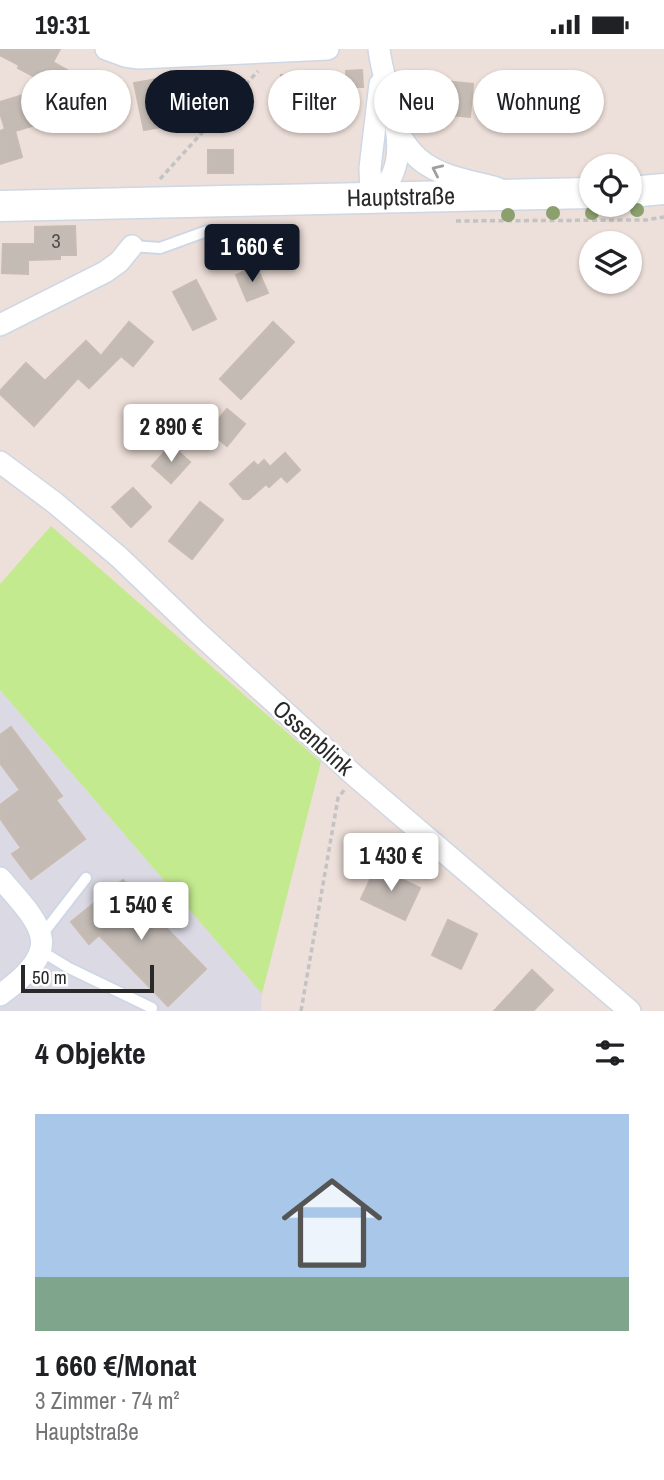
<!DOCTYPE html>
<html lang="de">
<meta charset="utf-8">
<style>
:root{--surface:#fff;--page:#f6f6f6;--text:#202124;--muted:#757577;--accent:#111827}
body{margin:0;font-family:"Archivo Narrow",sans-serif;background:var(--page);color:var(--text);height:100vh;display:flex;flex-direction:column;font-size:26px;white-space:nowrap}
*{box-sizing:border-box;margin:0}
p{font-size:23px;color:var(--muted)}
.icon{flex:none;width:38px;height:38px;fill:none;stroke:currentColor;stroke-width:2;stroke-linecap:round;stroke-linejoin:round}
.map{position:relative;height:962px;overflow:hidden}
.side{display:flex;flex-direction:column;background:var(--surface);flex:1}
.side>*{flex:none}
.guide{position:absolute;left:21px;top:21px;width:623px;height:63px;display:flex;gap:14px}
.buttons{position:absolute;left:579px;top:105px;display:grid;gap:14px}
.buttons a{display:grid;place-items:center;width:63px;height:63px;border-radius:50%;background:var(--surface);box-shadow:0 2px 5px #0004;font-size:35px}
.scale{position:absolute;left:21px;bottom:18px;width:133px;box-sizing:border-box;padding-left:7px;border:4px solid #292929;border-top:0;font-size:19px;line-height:24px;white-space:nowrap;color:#292929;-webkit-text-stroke:5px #fff;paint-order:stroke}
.price{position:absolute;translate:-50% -60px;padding:0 16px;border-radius:7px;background:#fff;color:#222;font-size:23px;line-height:46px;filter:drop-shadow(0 2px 4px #0008)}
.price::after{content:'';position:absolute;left:50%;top:42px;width:21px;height:16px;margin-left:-10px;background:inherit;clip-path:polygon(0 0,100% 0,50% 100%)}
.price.active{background:var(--accent);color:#fff}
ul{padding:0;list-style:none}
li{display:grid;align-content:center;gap:14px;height:371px;padding:0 35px}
li span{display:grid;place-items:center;height:217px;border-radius:0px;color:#555}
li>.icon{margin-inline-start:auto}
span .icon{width:126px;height:126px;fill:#fffc;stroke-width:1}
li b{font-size:30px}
h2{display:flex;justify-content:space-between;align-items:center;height:84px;padding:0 35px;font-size:30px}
.pill{padding:0 24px;border-radius:32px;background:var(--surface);box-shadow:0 2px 5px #0004;font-size:24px;line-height:63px}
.pill.active{background:var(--accent);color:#fff}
.status{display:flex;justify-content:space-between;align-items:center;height:49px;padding:0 35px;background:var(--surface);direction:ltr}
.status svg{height:19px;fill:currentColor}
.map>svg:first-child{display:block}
.industrial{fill:#dbdae4}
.green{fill:#c4ea8f}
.building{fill:#c4bbb5;stroke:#c8bbb2;stroke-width:2}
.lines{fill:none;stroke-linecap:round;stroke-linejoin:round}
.lane-casing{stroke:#ced7e4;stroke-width:14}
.street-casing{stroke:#ced7e4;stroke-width:24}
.secondary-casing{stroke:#ced7e4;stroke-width:33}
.path{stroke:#c3c3c3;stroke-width:3.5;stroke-dasharray:5 3.5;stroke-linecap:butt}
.lane{stroke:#fff;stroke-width:10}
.street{stroke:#fff;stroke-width:21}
.secondary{stroke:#fff;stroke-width:30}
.tree{fill:#8ba06c}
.oneway{stroke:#9f9f9f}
.labels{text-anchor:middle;stroke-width:5;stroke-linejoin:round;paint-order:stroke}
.number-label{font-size:21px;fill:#504e4c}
.street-label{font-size:24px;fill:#292929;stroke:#fff}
</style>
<div class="status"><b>19:31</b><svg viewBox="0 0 49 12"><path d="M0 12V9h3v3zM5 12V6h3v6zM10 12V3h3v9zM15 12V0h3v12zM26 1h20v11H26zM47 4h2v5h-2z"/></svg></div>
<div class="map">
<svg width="664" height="962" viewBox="0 0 664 962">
<rect width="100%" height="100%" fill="#eddfd9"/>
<path class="industrial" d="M0,641L262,945L261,962H0Z"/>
<path class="green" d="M51,477L321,713L262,945L0,641V535Z"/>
<g class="building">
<path d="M0,0H60L53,13L90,34L86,41L112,56L98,79L72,64L75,60L42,40L52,37L18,19L19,16L0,6Z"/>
<path d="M362,21L363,38H347L346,22Z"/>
<path d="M281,26H306V35L340,34L341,72H321V65H281Z"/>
<path d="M209,28L213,54L169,60L172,76L144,81L134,34L163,29L164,35Z"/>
<path d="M432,31L473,35L470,68L428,64Z"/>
<path d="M502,38L544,42L542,71L499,67Z"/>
<path d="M26,45L35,76L15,82L22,108L0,115V82L5,80L0,64V53Z"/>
<rect x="208" y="101" width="25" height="23"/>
<path d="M75,177L76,206H60V210L28,211V225L2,224L3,195H35V178Z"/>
<path d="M256,217L268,244L247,252L236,226Z"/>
<path d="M196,231L216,270L193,281L173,243Z"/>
<path d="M129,273L153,293L133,317L121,307L89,339L78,329L34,377L0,345V342L26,314L45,332L86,292L101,307Z"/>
<path d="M273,273L294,293L241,350L220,330Z"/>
<path d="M227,360L245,375L227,397L209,382Z"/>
<path d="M171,396L190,413L171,434L152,417Z"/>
<path d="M285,404L300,421L287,433L281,427L269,438L266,435L249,450H243L230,435L254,413L258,417L264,411L270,418Z"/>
<path d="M133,439L151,458L131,478L112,458Z"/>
<path d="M200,453L223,471L192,510L169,492Z"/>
<path d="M11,678L62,747L56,751L85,790L31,830L12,805L21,799L0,769V756L20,741L0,714V686Z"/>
<path d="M376,818L420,839L405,871L361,850Z"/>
<path d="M123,831L142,854L206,920L168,957L99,886L89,895L71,873Z"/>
<path d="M448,871L477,885L461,920L432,906Z"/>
<path d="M532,921L553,941L533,962H494Z"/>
</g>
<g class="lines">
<defs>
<g id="lane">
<path d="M132,197L160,199L207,182"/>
<path d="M41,887L86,829"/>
<path d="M41,902L69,919L152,959"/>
</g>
<g id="street">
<path d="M106,0L125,7L139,9L328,0"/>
<path d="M396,80C401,88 406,97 412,103C432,127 468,131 497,139"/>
<path d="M371,148C380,141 389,135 393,124C408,89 383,37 379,0"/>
<path d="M371,148L370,119L380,35"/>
<path d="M0,276L105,223L119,213L132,197"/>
<path d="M0,413L55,454L119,508L195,581L355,727L630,962"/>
<path d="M0,829C45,880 65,899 0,946"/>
</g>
<g id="secondary">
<path d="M630,143L664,140"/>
<path id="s1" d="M0,157L592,144"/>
</g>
</defs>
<use href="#lane" class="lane-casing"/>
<use href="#street" class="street-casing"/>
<use href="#secondary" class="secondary-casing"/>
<g class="path">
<path d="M160,130L258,22"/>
<path d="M456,172L646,171L664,168"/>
<path d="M220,180L240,177"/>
<path d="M301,962L338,749L345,740"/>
</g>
<use href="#lane" class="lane"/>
<use href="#street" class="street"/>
<use href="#secondary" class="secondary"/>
</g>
<g class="tree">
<circle cx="637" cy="161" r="7"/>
<circle cx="553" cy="164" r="7"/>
<circle cx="592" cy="164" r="7"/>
<circle cx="508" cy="166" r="7"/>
</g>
<defs><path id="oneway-chevron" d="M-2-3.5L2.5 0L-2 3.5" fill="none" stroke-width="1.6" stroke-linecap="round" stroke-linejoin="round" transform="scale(1.75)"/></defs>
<use class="oneway" href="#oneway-chevron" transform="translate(437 121) rotate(-155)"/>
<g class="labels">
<g class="number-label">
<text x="56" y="199">3</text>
</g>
<g class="street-label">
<text dy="8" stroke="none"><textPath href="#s1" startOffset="401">Hauptstraße</textPath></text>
<text transform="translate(313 689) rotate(42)" y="8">Ossenblink</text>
</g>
</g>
</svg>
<div class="buttons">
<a><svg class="icon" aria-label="locate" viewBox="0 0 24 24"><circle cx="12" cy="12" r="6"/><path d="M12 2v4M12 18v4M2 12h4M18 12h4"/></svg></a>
<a><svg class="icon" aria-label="layers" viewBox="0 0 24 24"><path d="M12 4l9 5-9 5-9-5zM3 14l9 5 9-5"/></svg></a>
</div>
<div class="scale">50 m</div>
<b class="price active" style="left:252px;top:235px">1 660 €</b>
<b class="price" style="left:171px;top:415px">2 890 €</b>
<b class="price" style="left:391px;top:844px">1 430 €</b>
<b class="price" style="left:141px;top:893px">1 540 €</b>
<div class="guide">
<a class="pill">Kaufen</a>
<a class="pill active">Mieten</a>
<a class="pill">Filter</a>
<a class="pill">Neu</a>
<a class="pill">Wohnung</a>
</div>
</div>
<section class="side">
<h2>4 Objekte<svg class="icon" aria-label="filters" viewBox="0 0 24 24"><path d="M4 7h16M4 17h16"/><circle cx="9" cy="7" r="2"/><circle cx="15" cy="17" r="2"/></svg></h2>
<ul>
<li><span style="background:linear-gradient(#a9c7e8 75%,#7fa58c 0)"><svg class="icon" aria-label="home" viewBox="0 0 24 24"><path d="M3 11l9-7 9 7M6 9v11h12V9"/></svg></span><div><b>1 660 €/Monat</b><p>3 Zimmer · 74 m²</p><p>Hauptstraße</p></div></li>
</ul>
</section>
